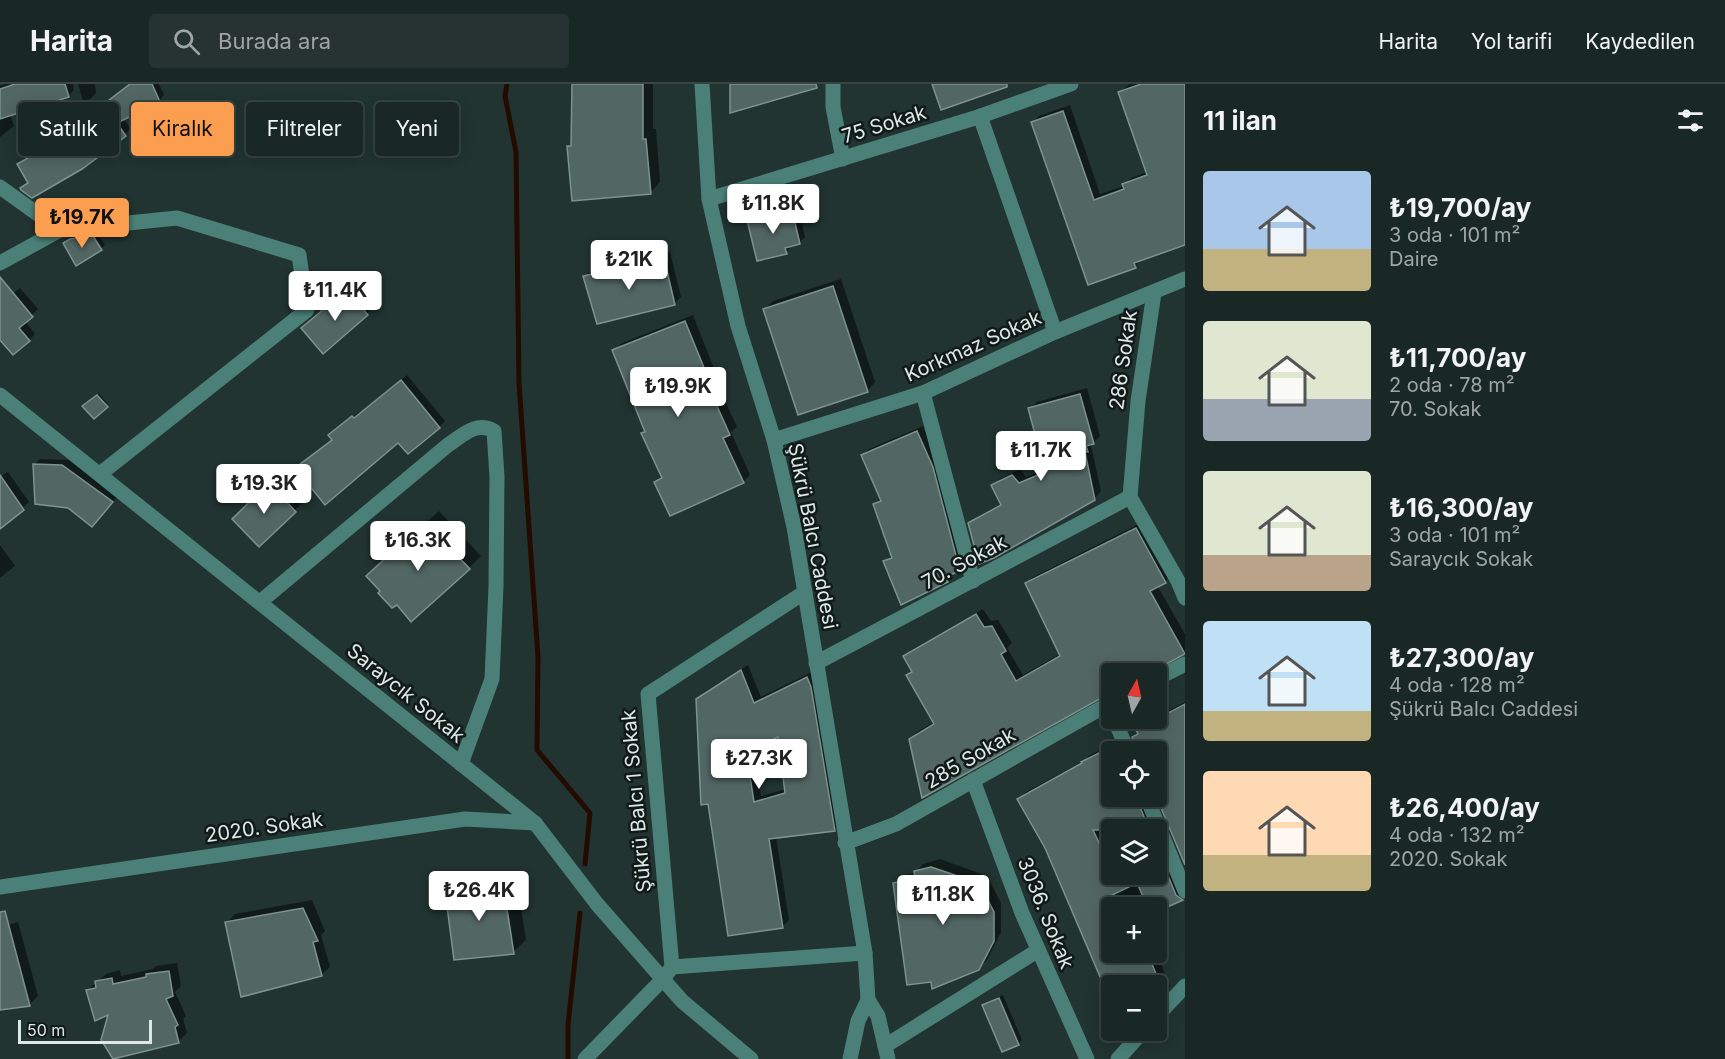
<!DOCTYPE html>
<html lang="tr">
<meta charset="utf-8">
<style>
:root{--surface:#192725;--page:#263332;--text:#f1f3f6;--muted:#9fa5a7;--line:#374442;--accent:#fb9e50}
body{margin:0;font-family:Inter,sans-serif;background:var(--page);color:var(--text);height:100vh;display:flex;flex-direction:column;font-size:22px;white-space:nowrap}
*{box-sizing:border-box;margin:0}
p{font-size:20px;color:var(--muted)}
.icon{flex:none;width:33px;height:33px;fill:none;stroke:currentColor;stroke-width:2;stroke-linecap:round;stroke-linejoin:round}
.map{position:relative;flex:1;overflow:hidden}
.side{display:flex;flex-direction:column;background:var(--surface);width:540px}
.side>*{flex:none}
.banner{position:absolute;left:18px;top:18px;width:570px;height:54px;display:flex;gap:12px}
.needle{width:39px;rotate:8deg}
.controls{position:absolute;left:1101px;top:579px;display:grid;gap:12px}
.controls a{display:grid;place-items:center;width:66px;height:66px;border-radius:6px;background:var(--surface);box-shadow:0 3px 15px #0003,0 0 0 2px var(--line);font-size:30px}
.scale{position:absolute;left:18px;bottom:15px;width:134px;box-sizing:border-box;padding-left:6px;border:3px solid #dde9e7;border-top:0;font-size:16px;line-height:21px;white-space:nowrap;color:#dde9e7;-webkit-text-stroke:4px #111a18;paint-order:stroke}
.price{position:absolute;translate:-50% -51px;padding:0 14px;border-radius:6px;background:#fff;color:#222;font-size:20px;line-height:39px;filter:drop-shadow(0 2px 3px #0008)}
.price::after{content:'';position:absolute;left:50%;top:36px;width:18px;height:14px;margin-left:-9px;background:inherit;clip-path:polygon(0 0,100% 0,50% 100%)}
.price.current{background:var(--accent);color:#111}
ul{padding:0;list-style:none}
li{display:flex;align-items:center;gap:18px;height:150px;padding:0 18px}
li span{display:grid;place-items:center;flex:none;width:168px;height:120px;border-radius:6px;color:#555}
li>.icon{margin-inline-start:auto}
span .icon{width:72px;height:72px;fill:#fffc;stroke-width:1}
li b{font-size:26px}
h2{display:flex;justify-content:space-between;align-items:center;height:72px;padding:0 18px;font-size:26px}
.pill{padding:0 21px;border-radius:6px;background:var(--surface);box-shadow:0 3px 15px #0003,0 0 0 2px var(--line);font-size:21px;line-height:54px}
.pill.current{background:var(--accent);color:#111}
header{display:flex;align-items:center;gap:36px;box-sizing:border-box;height:84px;padding:0 30px;background:var(--surface);border-bottom:2px solid var(--line)}
header strong{font-size:28px}
nav{display:flex;gap:33px;margin-inline-start:auto;font-size:21px}
.search{width:420px;height:54px;background:var(--page);display:flex;align-items:center;gap:15px;box-sizing:border-box;padding:0 21px;border-radius:6px;color:var(--muted);font-size:22px}
main{display:flex;flex:1;min-height:0}
.map>svg:first-child{display:block}
.shadow{fill:#0007;fill-rule:evenodd}
.lines{fill:none;stroke-linecap:round;stroke-linejoin:round}
.stream{stroke:#240b00;stroke-width:5}
.building{fill:#526663;stroke:#7d938f;stroke-width:1.5;fill-rule:evenodd}
.minor{stroke:#4b8078;stroke-width:15}
.labels{text-anchor:middle;stroke-width:5;stroke-linejoin:round;paint-order:stroke}
.street-label{font-size:20px;fill:#dde9e7;stroke:#111a18}
</style>
<header>
<strong>Harita</strong>
<div class="search"><svg class="icon" aria-label="search" viewBox="0 0 24 24"><circle cx="10" cy="10" r="6"/><path d="M15 15l6 6"/></svg>Burada ara</div>
<nav><a>Harita</a><a>Yol tarifi</a><a>Kaydedilen</a></nav>
</header>
<main>
<div class="map">
<svg width="1185" height="975" viewBox="0 0 1185 975">
<rect width="100%" height="100%" fill="#213431"/>
<g class="shadow">
<path d="M6,0H73L74,6L68,12L10,30L14,42L0,53V2Z"/>
<path d="M78,0H95L96,9L90,15L83,17Z"/>
<path d="M131,0H159L164,11L159,17L123,35L131,45L81,84L22,104L29,98L19,80L25,75L69,50Z"/>
<path d="M574,0H653V45H656L660,98L650,109L569,63L572,59Z"/>
<path d="M1130,0H1185V160L1141,175L1135,183L1033,38L1039,32L1070,21L1100,110L1124,102L1131,94L1147,88L1119,8Z"/>
<path d="M798,121L805,153L799,159L792,161L786,169L748,137L755,131Z"/>
<path d="M97,149L105,161L101,165L65,159L75,151Z"/>
<path d="M670,168L681,213L674,220L585,193L591,187Z"/>
<path d="M841,195L875,298L867,307L764,226L773,217Z"/>
<path d="M354,201L373,224L323,268L309,238Z"/>
<path d="M20,204L38,225L25,237L35,250L29,256L0,254V220Z"/>
<path d="M693,231L717,292L715,295L737,343L731,348L750,391L743,398H656L662,392L614,267L622,259Z"/>
<path d="M407,291L445,337L439,343L408,368L399,357L334,355L336,345L359,328L360,330Z"/>
<path d="M1087,304L1100,352L1091,362L1101,407L1094,415L969,440L977,433L1002,419L993,402L1000,395L1020,385L1026,393L1046,385L1030,325L1037,318Z"/>
<path d="M99,310L108,320L94,332L84,322Z"/>
<path d="M923,342L938,377L966,480L959,486L952,489L953,491L947,497L885,478L891,472L874,421L881,414L862,371L869,365Z"/>
<path d="M40,375L69,376L118,412L98,435L34,381Z"/>
<path d="M8,388L29,418L0,443V393Z"/>
<path d="M276,394L301,420L259,461L234,436Z"/>
<path d="M439,427L481,472L469,484L382,507L381,480Z"/>
<path d="M1143,438L1172,491L1158,503L1185,550V569L1180,570L1150,590H1112L910,655L917,648L934,638L907,592L913,587L905,573L911,566L983,525L991,537L998,536L1012,559L1007,564L1023,591L1060,570L1027,499L1033,493Z"/>
<path d="M0,461L15,482L0,494Z"/>
<path d="M748,581L761,613L814,587L841,739L834,746L776,752L789,836L782,843L697,615L704,608ZM779,650L786,705L761,712L753,663Z"/>
<path d="M1185,618V777L1156,668L1138,647L1144,640Z"/>
<path d="M1122,656L1127,668H1112V712H1145L1185,812L1156,826V824H1112V868H1156L1170,902L1156,917V902H1112V914L1046,763L1019,715L1026,708L1085,676L1090,671ZM1112,746H1156V790H1112Z"/>
<path d="M940,775L987,792L1001,819V848L987,876L978,885L895,799L903,791L915,789L923,780Z"/>
<path d="M515,787L526,856L513,868L446,808L459,795Z"/>
<path d="M312,816L325,847L321,851L330,883L321,891L227,838L235,830Z"/>
<path d="M18,838L38,912L29,921L0,924V843Z"/>
<path d="M177,879L181,902L175,908L186,932L183,935L187,949L179,957L114,973L111,929L88,906L106,890L120,886L121,892L153,885L156,882Z"/>
<path d="M1003,911L1022,956L1018,960L983,921L987,918Z"/>
</g>
<g class="lines">
<g class="stream">
<path d="M507,0L505,12L516,68L519,299L538,573L537,666L590,729L585,780"/>
<path d="M568,975V941L580,829"/>
</g>
</g>
<g class="building">
<path d="M15,0H65L69,13L0,35V5Z"/>
<path d="M130,0H152L160,18L117,39L126,52L82,85L32,114L21,106L20,104L28,99L17,80L68,52L66,49Z"/>
<path d="M572,0H643V55H646L651,110L572,117L567,62H571Z"/>
<path d="M730,0H816L817,4L730,29Z"/>
<path d="M932,0H1007V3L941,26Z"/>
<path d="M1141,0H1185V161L1134,179L1136,184L1088,201L1031,38L1063,27L1094,116L1124,105L1122,100L1147,91L1118,8Z"/>
<path d="M792,126L800,160L785,164L787,170L757,177L747,136Z"/>
<path d="M93,152L102,166L76,182L63,159L70,155Z"/>
<path d="M664,174L675,221L597,240L583,192Z"/>
<path d="M0,193L33,233L19,244L30,257L13,271L0,256Z"/>
<path d="M833,202L868,308L798,331L763,225Z"/>
<path d="M347,206L368,231L323,270L301,244Z"/>
<path d="M685,237L711,301L708,302L730,351L723,354L744,399L670,432L654,398L662,394L641,349L645,348L612,266Z"/>
<path d="M401,296L440,344L408,370L398,359L325,421L295,384L332,356L328,351L352,332L354,334Z"/>
<path d="M1080,310L1094,360L1086,362L1088,368H1085L1095,416L994,474L979,480L968,439L1001,421L991,401L1012,391L1019,399L1045,388L1028,324Z"/>
<path d="M97,311L108,323L94,335L82,322Z"/>
<path d="M917,347L933,383L960,487L945,493L948,498L901,521L883,477L892,474L873,420L881,417L861,371Z"/>
<path d="M33,380L62,381L113,418L92,443L68,424L35,420Z"/>
<path d="M0,391L24,426L0,445Z"/>
<path d="M269,399L296,428L259,463L232,435Z"/>
<path d="M425,438L470,485L411,538L397,521L392,524L378,509L380,507L366,492Z"/>
<path d="M1136,444L1166,499L1150,507L1185,570L1148,590H1112V608L922,714L909,655L934,640L906,591L912,588L903,572L976,530L984,543L992,542L1006,567L1001,570L1016,597L1060,572L1025,499Z"/>
<path d="M741,586L754,619L807,593L811,603L835,747L769,755L783,844L728,852L708,720L701,721L696,615ZM778,653L785,709L754,718L746,667Z"/>
<path d="M1185,620V781L1156,712V668H1138L1132,653L1138,650L1136,646Z"/>
<path d="M1115,661L1117,668H1112V712H1136L1149,746H1093L1112,786V790H1156V763L1176,811L1183,816L1156,828V824H1148L1137,799L1112,811V868H1147L1161,902H1104L1045,764L1017,715L1082,679L1081,678Z"/>
<path d="M931,783L979,799L994,828V857L979,886L932,905L931,898L907,901L893,799L915,794L914,787Z"/>
<path d="M503,799L514,870L454,876L445,807Z"/>
<path d="M303,824L318,857L313,858L322,892L241,913L225,838Z"/>
<path d="M5,827L30,922L0,926V828Z"/>
<path d="M169,887L173,912L166,915L178,941L175,943L179,959L113,975L101,956L108,931L95,937L86,906L96,904L95,897L112,894L113,900L146,893V890Z"/>
<path d="M999,914L1019,961L1002,968L982,921Z"/>
</g>
<g class="lines">
<g class="minor">
<path d="M702,0L709,115L738,242L774,356L794,443L865,869L868,916L858,937L850,975"/>
<path d="M833,0V23L843,75"/>
<path d="M980,32L1055,248"/>
<path d="M0,103L60,146L0,179"/>
<path d="M709,115L975,34L1071,0"/>
<path d="M60,146L177,134L299,171L307,226L100,390"/>
<path d="M1154,209L1138,317L1130,413L1178,497L1185,514"/>
<path d="M923,309L973,497"/>
<path d="M0,311L535,739L597,820L682,917L751,975"/>
<path d="M774,356L923,309L1055,248L1185,195"/>
<path d="M260,518L448,361C463,351 476,337 494,347L497,393L496,502L492,595L461,680"/>
<path d="M816,579L1130,413"/>
<path d="M1156,595L1185,580"/>
<path d="M1114,634L1128,668"/>
<path d="M973,696L1022,829L1087,975"/>
<path d="M1146,712L1185,807"/>
<path d="M845,759L896,740L1112,618"/>
<path d="M0,803L465,735L535,739"/>
<path d="M672,883L865,869"/>
<path d="M868,916L878,932L888,975"/>
<path d="M1156,933L1185,902"/>
<path d="M885,962L1037,867"/>
<path d="M585,975L663,895L672,883L648,610L805,508"/>
<path d="M1118,975L1144,946"/>
</g>
</g>
<g class="labels">
<g class="street-label">
<text transform="translate(884 40) rotate(-17)" y="7">75 Sokak</text>
<text transform="translate(973 262) rotate(-24)" y="7">Korkmaz Sokak</text>
<text transform="translate(1123 276) rotate(-82)" y="7">286 Sokak</text>
<text transform="translate(813 452) rotate(79)" y="7">Şükrü Balcı Caddesi</text>
<text transform="translate(964 478) rotate(-28)" y="7">70. Sokak</text>
<text transform="translate(406 609) rotate(39)" y="7">Saraycık Sokak</text>
<text transform="translate(970 674) rotate(-30)" y="7">285 Sokak</text>
<text transform="translate(636 717) rotate(-95)" y="7">Şükrü Balcı 1 Sokak</text>
<text transform="translate(264 743) rotate(-8)" y="7">2020. Sokak</text>
<text transform="translate(1046 829) rotate(68)" y="7">3036. Sokak</text>
</g>
</g>
</svg>
<div class="controls">
<a><svg class="needle" viewBox="-14 -14 28 28"><path d="M0-13l5 13h-10z" fill="#e53935"/><path d="M0 13l5-13h-10z" fill="#9fa5a7"/></svg></a>
<a><svg class="icon" aria-label="locate" viewBox="0 0 24 24"><circle cx="12" cy="12" r="6"/><path d="M12 2v4M12 18v4M2 12h4M18 12h4"/></svg></a>
<a><svg class="icon" aria-label="layers" viewBox="0 0 24 24"><path d="M12 4l9 5-9 5-9-5zM3 14l9 5 9-5"/></svg></a>
<a>+</a>
<a>−</a>
</div>
<div class="scale">50 m</div>
<b class="price" style="left:773px;top:151px">₺11.8K</b>
<b class="price current" style="left:82px;top:165px">₺19.7K</b>
<b class="price" style="left:629px;top:207px">₺21K</b>
<b class="price" style="left:335px;top:238px">₺11.4K</b>
<b class="price" style="left:678px;top:334px">₺19.9K</b>
<b class="price" style="left:1041px;top:398px">₺11.7K</b>
<b class="price" style="left:264px;top:431px">₺19.3K</b>
<b class="price" style="left:418px;top:488px">₺16.3K</b>
<b class="price" style="left:759px;top:706px">₺27.3K</b>
<b class="price" style="left:479px;top:838px">₺26.4K</b>
<b class="price" style="left:943px;top:842px">₺11.8K</b>
<div class="banner">
<a class="pill">Satılık</a>
<a class="pill current">Kiralık</a>
<a class="pill">Filtreler</a>
<a class="pill">Yeni</a>
</div>
</div>
<section class="side">
<h2>11 ilan<svg class="icon" aria-label="filters" viewBox="0 0 24 24"><path d="M4 7h16M4 17h16"/><circle cx="9" cy="7" r="2"/><circle cx="15" cy="17" r="2"/></svg></h2>
<ul>
<li><span style="background:linear-gradient(#a9c7e8 65%,#c2b280 0)"><svg class="icon" aria-label="home" viewBox="0 0 24 24"><path d="M3 11l9-7 9 7M6 9v11h12V9"/></svg></span><div><b>₺19,700/ay</b><p>3 oda · 101 m²</p><p>Daire</p></div></li>
<li><span style="background:linear-gradient(#dfe7d0 65%,#9aa5b1 0)"><svg class="icon" aria-label="home" viewBox="0 0 24 24"><path d="M3 11l9-7 9 7M6 9v11h12V9"/></svg></span><div><b>₺11,700/ay</b><p>2 oda · 78 m²</p><p>70. Sokak</p></div></li>
<li><span style="background:linear-gradient(#dfe7d0 70%,#b9a48a 0)"><svg class="icon" aria-label="home" viewBox="0 0 24 24"><path d="M3 11l9-7 9 7M6 9v11h12V9"/></svg></span><div><b>₺16,300/ay</b><p>3 oda · 101 m²</p><p>Saraycık Sokak</p></div></li>
<li><span style="background:linear-gradient(#bfe0f5 75%,#c2b280 0)"><svg class="icon" aria-label="home" viewBox="0 0 24 24"><path d="M3 11l9-7 9 7M6 9v11h12V9"/></svg></span><div><b>₺27,300/ay</b><p>4 oda · 128 m²</p><p>Şükrü Balcı Caddesi</p></div></li>
<li><span style="background:linear-gradient(#ffd9b3 70%,#c2b280 0)"><svg class="icon" aria-label="home" viewBox="0 0 24 24"><path d="M3 11l9-7 9 7M6 9v11h12V9"/></svg></span><div><b>₺26,400/ay</b><p>4 oda · 132 m²</p><p>2020. Sokak</p></div></li>
</ul>
</section>
</main>
